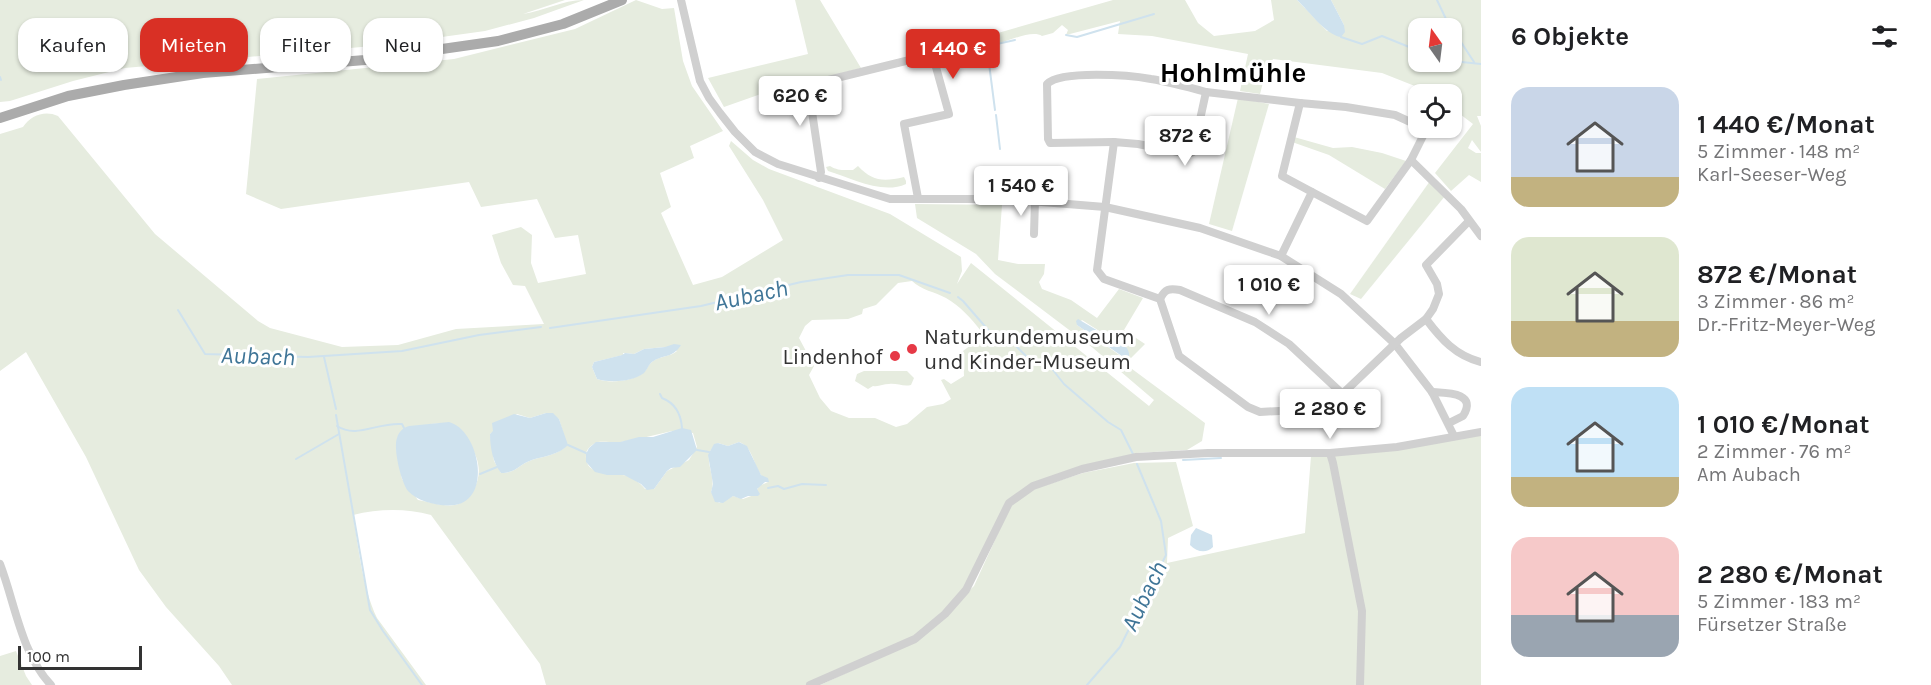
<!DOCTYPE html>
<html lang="de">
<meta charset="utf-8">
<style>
:root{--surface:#fff;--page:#f6f6f6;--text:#202124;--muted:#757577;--accent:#d93025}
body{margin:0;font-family:Karla,sans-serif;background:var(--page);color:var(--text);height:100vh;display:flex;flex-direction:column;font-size:22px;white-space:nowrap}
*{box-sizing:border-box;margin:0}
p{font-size:20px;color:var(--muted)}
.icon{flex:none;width:33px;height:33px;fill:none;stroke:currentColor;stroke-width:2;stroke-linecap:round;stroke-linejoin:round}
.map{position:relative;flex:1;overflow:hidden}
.details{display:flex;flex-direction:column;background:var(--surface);width:450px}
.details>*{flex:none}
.hud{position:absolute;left:18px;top:18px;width:570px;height:54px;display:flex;gap:12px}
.needle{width:39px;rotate:346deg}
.tools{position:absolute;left:1408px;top:18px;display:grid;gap:12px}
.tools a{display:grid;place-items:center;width:54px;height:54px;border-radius:12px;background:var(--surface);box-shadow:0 2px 4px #0004;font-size:30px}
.scale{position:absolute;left:18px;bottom:15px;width:124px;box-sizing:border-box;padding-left:6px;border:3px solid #333;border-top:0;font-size:16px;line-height:21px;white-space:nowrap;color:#333;-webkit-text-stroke:4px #fff;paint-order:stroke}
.price{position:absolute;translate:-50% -51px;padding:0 14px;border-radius:6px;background:#fff;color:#222;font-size:20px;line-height:39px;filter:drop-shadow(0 2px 3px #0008)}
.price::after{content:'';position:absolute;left:50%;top:36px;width:18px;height:14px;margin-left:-9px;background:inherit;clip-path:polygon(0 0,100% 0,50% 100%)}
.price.on{background:var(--accent);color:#fff}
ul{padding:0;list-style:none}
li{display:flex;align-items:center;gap:18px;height:150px;padding:0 30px}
li span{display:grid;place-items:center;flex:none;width:168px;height:120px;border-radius:18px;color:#555}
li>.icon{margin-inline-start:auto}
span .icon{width:72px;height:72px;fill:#fffc;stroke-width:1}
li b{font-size:26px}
h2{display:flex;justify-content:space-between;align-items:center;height:72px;padding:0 30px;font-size:26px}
.tag{padding:0 21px;border-radius:18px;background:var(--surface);box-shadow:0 2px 4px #0004;font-size:21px;line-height:54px}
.tag.on{background:var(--accent);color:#fff}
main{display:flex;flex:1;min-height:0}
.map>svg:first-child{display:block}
.green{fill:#e6ecdf;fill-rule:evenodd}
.water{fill:#cfe2ee}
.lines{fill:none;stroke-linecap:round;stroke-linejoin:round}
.stream{stroke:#cfe2ee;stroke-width:2}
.minor{stroke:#d0d0d0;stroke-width:8}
.major{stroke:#ababab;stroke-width:10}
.poi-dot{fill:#e63946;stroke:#fff;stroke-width:2}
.labels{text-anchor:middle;stroke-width:6;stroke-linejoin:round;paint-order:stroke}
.poi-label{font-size:22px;fill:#333;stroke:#fff;text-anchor:start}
.water-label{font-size:24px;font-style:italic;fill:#3f7597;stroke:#fff}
.district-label{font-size:28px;font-weight:bold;fill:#000;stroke:#fff}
</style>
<main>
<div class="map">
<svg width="1481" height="685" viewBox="0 0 1481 685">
<rect width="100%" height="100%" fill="#fff"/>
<g class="green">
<path d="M0,0H565L523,14C544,11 562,0 584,0L534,18L485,31L384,45L125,68L73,81L10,101L0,102Z"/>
<path d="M636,0L662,9L674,8L683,61L692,86L723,131L690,146L694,158L660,173L671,207L661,213L693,285L722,277L783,240L763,200L729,146L731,141L753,160L769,169L890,214L961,257L962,271L957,284L971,263L1149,406L1154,400L1093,348L995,274L976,254L917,218L915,204L1002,205L998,260L1018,264H1045L1044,274L1039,282L1042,289L1071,300L1097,318L1119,289L1143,298L1124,330L1145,344L1130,359L1128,366L1205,423L1202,441L1187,450L1136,453L1033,486L1009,503L966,590L915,639L810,685H546L540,664L431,515C405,508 378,509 353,515C359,550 362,586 377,618L426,685H232L219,666L166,607L139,570L86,457L26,352L0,371V134L23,127C31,115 45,110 58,116L155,234L258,321L270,328L342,347L398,345L456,329L544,324L525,286L513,285L501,263L492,235L521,227L532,235L531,263L538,283L586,274L578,235L555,238L537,199L481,207L469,182L281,209L246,194L257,79L454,59L575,29ZM912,281C921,290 935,292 946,298C960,306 971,318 981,331L980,344L971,345L963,351L964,376L951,384L944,379L941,380L951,399L943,404L927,407L907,424L896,427L875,418H849L831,411L820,398L809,375L814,366L799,338L805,326L812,320L848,319L862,314L863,309L876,305L898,283ZM1082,320L1126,348L1130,359H1125L1077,325ZM665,347L677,351C670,357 659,356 652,362C648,365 647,370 643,373C632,381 610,384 597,379L592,367L594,362L623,355V353L634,354L644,349ZM546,413L559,419L567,445C559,455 544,456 532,460C519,464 517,473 501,473L494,461L490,434L517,414L530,418ZM449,423C469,440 489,463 473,491C470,496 462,504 455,505C444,507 430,502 418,500L402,479L396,447L430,424ZM672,431L693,433L697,447L689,460L667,471L654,489H645C641,483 629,475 622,475C610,474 584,475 586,455C586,449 592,444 598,442C605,441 614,443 621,442C638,439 655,435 672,431ZM739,442C753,447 753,464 761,475C763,478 766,479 768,482L759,486L754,495L743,499L733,496L719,503L711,492C718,474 698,456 718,443L728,446Z"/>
<path d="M795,0H820L861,68L758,95L724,107L708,78L808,54Z"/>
<path d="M1113,0H1185L1198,23L1214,36L1255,31L1274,20L1271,0H1297L1327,31L1344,25L1331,0H1481V116H1477L1481,126V152L1472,140L1468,148L1476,153H1481V182L1469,175L1451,191L1435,173L1473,124L1452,108V94H1435L1382,73L1273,59L1265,75L1260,94L1240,91L1248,54L1152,36L1118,34L1120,21L1066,35L1068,30L1062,25L1053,33L1042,36C1031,29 1006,43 991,45V35ZM1419,28H1452V62H1419Z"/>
<path d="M1238,98L1269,104L1232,231L1209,224Z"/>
<path d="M1294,137L1333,148L1352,147L1382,153L1406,161L1385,189L1329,155L1292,142Z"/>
<path d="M830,166C838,171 844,170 853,170L858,166C872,181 883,182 904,177L906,181V184C882,195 851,178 828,171L826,167Z"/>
<path d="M1430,181L1445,196L1361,299L1350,294Z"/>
<path d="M864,371H907L914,378L911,385C903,387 897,383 889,384C883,384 879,387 873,386L868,389L855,381L857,374Z"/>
<path d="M1481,435V685H820L917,641L974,586L1011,505L1034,489L1083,473L1134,463L1176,462L1193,526L1168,538L1167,563L1305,533L1311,456Z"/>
<path d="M16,651L26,676L32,685H0V656Z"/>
</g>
<g class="water">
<path d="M1297,0H1331L1344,25L1345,32L1341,37C1326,35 1309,11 1297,0Z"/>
<path d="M1078,319L1127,348L1129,353V361L1077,325L1076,321Z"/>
<path d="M674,344L681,345C672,359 663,354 652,362C649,364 647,370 644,373C632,382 610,383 597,379L592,367L594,362L622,355L625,353L634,354L644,349L665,347Z"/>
<path d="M546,413H553L559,419L568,445C559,455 544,456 532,460C519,464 517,473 501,473C493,463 490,447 490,434L493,431L492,423L514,414L530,418Z"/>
<path d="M449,422C479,430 493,499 455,505C440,507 418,502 408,491C401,482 393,448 397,438C399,431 403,428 409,426Z"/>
<path d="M682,428L691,430L697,450L680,467L671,468L667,471L654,489L647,490L641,484L624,475H607L595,472L586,462V454L589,448L596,442H620L639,437H653Z"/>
<path d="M739,442L747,446L761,475L768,478L769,482H765L757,489L760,494L758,496H748L741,499L733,496L723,503L715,502L711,492L713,484L708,455L714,444L718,443L728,446Z"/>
<path d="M1196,528L1212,535L1213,547C1206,554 1197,552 1190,545L1191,535Z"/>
</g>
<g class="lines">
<g class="stream">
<path d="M1437,0L1446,19L1474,62"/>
<path d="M1066,35L1077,37L1154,14"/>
<path d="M1341,37L1362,44L1382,36L1419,51"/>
<path d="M997,44L1015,40"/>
<path d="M990,46L987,48L995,110"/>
<path d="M1452,61L1481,64"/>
<path d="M0,77L1,80"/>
<path d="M996,115L1000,149"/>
<path d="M958,297L963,301L989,331L1012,342L1026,356L1049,365L1064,384L1108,422L1121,430L1133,454"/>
<path d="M178,310L205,354L308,357L402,351L479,335L541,327"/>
<path d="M550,328L701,306L801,282L848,275H899L950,293"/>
<path d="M324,357L336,409"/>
<path d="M660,394L662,398C675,403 681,414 682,428"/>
<path d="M336,415L370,610L383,631L422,685"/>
<path d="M337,426C357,439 377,422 402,424L404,428"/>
<path d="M568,445L586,453"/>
<path d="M697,450L709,452"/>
<path d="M296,459L339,434"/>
<path d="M1183,460L1221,458"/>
<path d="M480,474L497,467"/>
<path d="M768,488L778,486L784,489L802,484L826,485"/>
<path d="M1087,685L1120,647L1166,555L1161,521L1137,464"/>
</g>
<g class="minor">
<path d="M681,0L700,81L709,98L720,113L735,132L755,152L778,164L890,199H1005L1105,207L1200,228L1281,256L1341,294L1395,344L1432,392L1454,436"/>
<path d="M1300,103L1346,107L1395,115L1419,126"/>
<path d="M1114,142L1050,143L1048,139L1047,84C1061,70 1130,75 1151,79C1170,82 1188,87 1206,92"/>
<path d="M1411,160L1461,209L1481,236"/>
<path d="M819,178L821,172L808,85L930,55L934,60L949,114L904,124L918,198"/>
<path d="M1312,192L1367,221L1411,160L1423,136L1424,131L1422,128"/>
<path d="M1034,234L1035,200"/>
<path d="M1281,256L1312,192L1282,176L1300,103L1206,92L1193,152L1188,154L1138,144L1114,142L1097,270L1104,279L1160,299L1179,356L1248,407L1260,412L1317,409L1326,407L1335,401L1401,338L1426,319L1433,309L1439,294L1437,284L1426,265L1469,221"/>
<path d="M1160,299C1165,289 1169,288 1180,290L1255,322L1289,344L1364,414"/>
<path d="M1426,319C1441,339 1456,356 1481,362"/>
<path d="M1432,392C1446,393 1478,392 1463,416L1449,423"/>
<path d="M1330,453L1333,463L1362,611L1360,685"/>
<path d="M0,564C15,603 21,653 51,685"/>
<path d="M810,685L915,639L945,614L966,590L1009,503L1033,486L1082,469L1136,457L1208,453H1330L1397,447L1481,432"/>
</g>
<path class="major" d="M0,118L68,96L124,85L203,73L365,60L498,41L563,24L622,0"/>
</g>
<g class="poi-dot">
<circle cx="912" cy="349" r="6"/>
<circle cx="895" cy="356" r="6"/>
</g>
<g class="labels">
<g class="poi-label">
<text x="924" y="344">Naturkundemuseum<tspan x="924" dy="25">und Kinder-Museum</tspan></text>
<text x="883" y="364" text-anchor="end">Lindenhof</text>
</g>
<g class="water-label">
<text transform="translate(751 295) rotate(-12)" y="8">Aubach</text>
<text transform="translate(258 356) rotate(2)" y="8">Aubach</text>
<text transform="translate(1144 596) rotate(-64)" y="8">Aubach</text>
</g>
<g class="district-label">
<text x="1233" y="82">Hohlmühle</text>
</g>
</g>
</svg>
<div class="tools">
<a><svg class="needle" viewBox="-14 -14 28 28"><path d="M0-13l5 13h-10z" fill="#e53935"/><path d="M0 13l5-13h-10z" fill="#757577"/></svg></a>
<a><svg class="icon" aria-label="locate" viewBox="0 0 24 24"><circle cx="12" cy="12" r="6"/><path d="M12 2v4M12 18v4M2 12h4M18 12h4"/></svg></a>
</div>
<div class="scale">100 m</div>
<b class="price on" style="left:953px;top:80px">1 440 €</b>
<b class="price" style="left:800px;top:127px">620 €</b>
<b class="price" style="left:1185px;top:167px">872 €</b>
<b class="price" style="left:1021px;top:217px">1 540 €</b>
<b class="price" style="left:1269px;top:316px">1 010 €</b>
<b class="price" style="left:1330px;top:440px">2 280 €</b>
<div class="hud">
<a class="tag">Kaufen</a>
<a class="tag on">Mieten</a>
<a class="tag">Filter</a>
<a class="tag">Neu</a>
</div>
</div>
<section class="details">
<h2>6 Objekte<svg class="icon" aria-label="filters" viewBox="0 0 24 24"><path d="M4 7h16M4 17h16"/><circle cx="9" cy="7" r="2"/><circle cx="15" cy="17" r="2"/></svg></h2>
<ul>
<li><span style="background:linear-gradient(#c9d6e8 75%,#c2b280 0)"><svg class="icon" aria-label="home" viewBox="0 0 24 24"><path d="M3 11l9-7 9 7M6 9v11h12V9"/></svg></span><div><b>1 440 €/Monat</b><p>5 Zimmer · 148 m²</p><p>Karl-Seeser-Weg</p></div></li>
<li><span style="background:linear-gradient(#dfe7d0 70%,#c2b280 0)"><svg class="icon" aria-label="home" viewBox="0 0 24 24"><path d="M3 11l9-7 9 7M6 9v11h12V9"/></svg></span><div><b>872 €/Monat</b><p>3 Zimmer · 86 m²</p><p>Dr.-Fritz-Meyer-Weg</p></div></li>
<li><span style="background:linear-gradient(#bfe0f5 75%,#c2b280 0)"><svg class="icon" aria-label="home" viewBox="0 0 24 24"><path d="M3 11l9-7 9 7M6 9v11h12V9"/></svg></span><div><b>1 010 €/Monat</b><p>2 Zimmer · 76 m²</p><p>Am Aubach</p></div></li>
<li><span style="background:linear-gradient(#f6c9c9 65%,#9aa5b1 0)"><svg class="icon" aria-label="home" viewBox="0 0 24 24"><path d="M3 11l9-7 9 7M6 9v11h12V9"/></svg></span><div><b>2 280 €/Monat</b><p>5 Zimmer · 183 m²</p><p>Fürsetzer Straße</p></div></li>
</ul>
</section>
</main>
